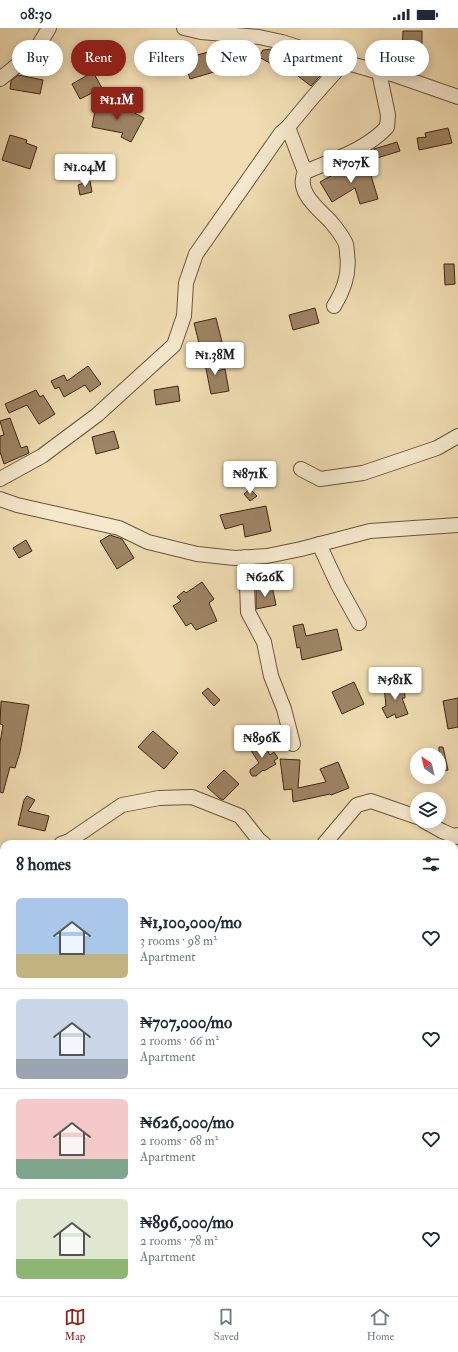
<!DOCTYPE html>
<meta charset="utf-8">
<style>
:root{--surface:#fff;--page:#f6f6f7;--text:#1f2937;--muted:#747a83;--line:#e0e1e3;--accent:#8f2418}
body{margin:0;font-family:"IM FELL Double Pica",serif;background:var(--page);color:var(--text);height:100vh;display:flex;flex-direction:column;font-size:15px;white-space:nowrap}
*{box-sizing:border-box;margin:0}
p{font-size:13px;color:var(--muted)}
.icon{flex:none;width:22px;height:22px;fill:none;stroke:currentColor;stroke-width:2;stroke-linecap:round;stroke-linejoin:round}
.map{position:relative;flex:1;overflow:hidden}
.panel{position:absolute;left:0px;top:812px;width:458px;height:456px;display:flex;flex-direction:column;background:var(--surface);border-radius:12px 12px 0 0;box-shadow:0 2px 10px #0003}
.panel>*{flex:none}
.top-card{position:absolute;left:12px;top:12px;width:434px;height:36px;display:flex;gap:8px}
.needle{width:26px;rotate:326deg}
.controls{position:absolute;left:410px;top:720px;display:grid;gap:8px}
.controls a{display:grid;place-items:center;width:36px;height:36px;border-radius:50%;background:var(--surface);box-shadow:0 2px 10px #0003;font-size:20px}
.price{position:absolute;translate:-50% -34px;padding:0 9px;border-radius:4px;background:#fff;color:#222;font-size:13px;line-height:26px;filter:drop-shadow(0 1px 2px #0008)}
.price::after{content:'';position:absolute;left:50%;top:24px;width:12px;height:9px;margin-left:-6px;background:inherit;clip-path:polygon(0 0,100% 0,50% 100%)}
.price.on{background:var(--accent);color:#fff}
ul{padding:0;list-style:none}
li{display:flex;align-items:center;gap:12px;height:100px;padding:0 16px}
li+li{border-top:1px solid var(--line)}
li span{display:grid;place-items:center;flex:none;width:112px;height:80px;border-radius:6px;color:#555}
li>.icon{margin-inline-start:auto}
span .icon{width:48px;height:48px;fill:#fffc;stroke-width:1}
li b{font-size:17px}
h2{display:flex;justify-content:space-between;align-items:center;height:48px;padding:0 16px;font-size:17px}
.pill{padding:0 14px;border-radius:18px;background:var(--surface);box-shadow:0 2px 10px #0003;font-size:14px;line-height:36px}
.pill.on{background:var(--accent);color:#fff}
.status{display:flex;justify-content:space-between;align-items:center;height:28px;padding:0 20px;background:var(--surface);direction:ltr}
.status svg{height:11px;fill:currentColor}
.tabs{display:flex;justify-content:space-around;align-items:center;height:56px;border-top:1px solid var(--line);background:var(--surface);font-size:11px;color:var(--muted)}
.tabs a{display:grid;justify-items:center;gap:2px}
.tabs .on{color:var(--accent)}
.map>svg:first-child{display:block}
.building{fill:#9d8565;stroke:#422610}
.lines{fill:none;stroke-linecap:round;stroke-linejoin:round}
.minor-casing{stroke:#6e5439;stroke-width:16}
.minor{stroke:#f6e9ce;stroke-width:14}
</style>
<div class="status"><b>08:30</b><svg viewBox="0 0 49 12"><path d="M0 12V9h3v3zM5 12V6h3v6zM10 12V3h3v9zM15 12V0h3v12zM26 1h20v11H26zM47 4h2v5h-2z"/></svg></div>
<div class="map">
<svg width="458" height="1268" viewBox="0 0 458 1268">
<rect width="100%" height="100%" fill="#f1ddb3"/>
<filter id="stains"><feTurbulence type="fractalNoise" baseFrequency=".005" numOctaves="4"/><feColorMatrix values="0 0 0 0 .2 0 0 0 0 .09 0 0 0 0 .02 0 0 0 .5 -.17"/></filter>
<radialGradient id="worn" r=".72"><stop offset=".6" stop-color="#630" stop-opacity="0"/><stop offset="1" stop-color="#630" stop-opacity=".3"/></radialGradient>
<g class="building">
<path d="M403,3H422V39H402V34L382,36L374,34V28L402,26Z"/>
<path d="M272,21L277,22L303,36L304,35L320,48L311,58L286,39L284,43L259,29L263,22Z"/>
<path d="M208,24L214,44L190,51L184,31Z"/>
<path d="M93,44L102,60L80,71L72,56Z"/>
<path d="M18,47L43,52L40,66L10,61L11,53Z"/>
<path d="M96,77L129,82L144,90L131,114L121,109L123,105L92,99Z"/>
<path d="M448,100L452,115L419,122L417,110L426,109L425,105Z"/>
<path d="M10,107L27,112L26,115L37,119L30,141L2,132Z"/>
<path d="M397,114L400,123L377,130L374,121Z"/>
<path d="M104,131L107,147L86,150L84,135Z"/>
<path d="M367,134L378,171L360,176L355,160L332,174L320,154L343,141Z"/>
<path d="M90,153L92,164L80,167L78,157Z"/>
<path d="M444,236H454L455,256L445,257Z"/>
<path d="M315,280L319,295L293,302L289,287Z"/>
<path d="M216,290L222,314L200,319L194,295Z"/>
<path d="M206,320L216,343L225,341L229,363L211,366L202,321Z"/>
<path d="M88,338L101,356L90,364L85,357L64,369L59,359L55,361L51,353L64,347L67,353Z"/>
<path d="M178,358L180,373L156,377L154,362Z"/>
<path d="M36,362L40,369L43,367L55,386L39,396L27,377L9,385L5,376Z"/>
<path d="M10,390L21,420L27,418L29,425L4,436L0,424V408L4,407L0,393Z"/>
<path d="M114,403L119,420L96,426L92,409Z"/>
<path d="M245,438L252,450L243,455L236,443Z"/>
<path d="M250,461L257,468L250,473L244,466Z"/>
<path d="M266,478L271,503L245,509L243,496L225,501L220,487Z"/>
<path d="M110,507L122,511L134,530L117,541L100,513Z"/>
<path d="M26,512L32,523L19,530L13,520Z"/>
<path d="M202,554L214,571L209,575L217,593L196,602L191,595L186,598L173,578L181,573L177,569L184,563L186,565Z"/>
<path d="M272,558L276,577L256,581V561Z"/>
<path d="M303,596L306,608L337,601L342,622L302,632L300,619L297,620L293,598Z"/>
<path d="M354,654L364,676L342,686L332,664Z"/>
<path d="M404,656L405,670H402L408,686L396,690L395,686L387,690L382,680L386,678L384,658Z"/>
<path d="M208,660L220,672L214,678L202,665Z"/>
<path d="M458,670V699L448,701L443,673Z"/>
<path d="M1,673L29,677L20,724L15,740L10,739L3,765L0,764V715L3,697L0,696Z"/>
<path d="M153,703L178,725L164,741L138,719Z"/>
<path d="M262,714L270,727L274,724L278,730L274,733L276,736L264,743L263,742L256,748H252L250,745V742L259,735L250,721Z"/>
<path d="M439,719H443L448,742L439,744Z"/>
<path d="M280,731L300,732L298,760L326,754L320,741L338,734L349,760L331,767L330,766L293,774L292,761L284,762Z"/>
<path d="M224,742L239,756L223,772L219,770L207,759Z"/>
<path d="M27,768L35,772L28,783L49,788L45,803L18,797L24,772Z"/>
</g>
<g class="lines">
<defs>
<g id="minor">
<path d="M184,0L201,4L259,9L282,14L344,34L379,44L392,46L458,69"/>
<path d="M0,51L36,22L49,0"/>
<path d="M288,99L305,144C295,164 319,181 331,194C336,200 342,208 345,214C347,218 347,223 347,226C350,246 344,262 334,278"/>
<path d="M305,144C333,132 366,122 387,99L388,87L379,44"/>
<path d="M301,441L320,451L363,445L437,420L458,408"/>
<path d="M0,451L42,428L97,387L174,317L184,288L186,255L196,226L281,105L288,99L313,69L344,34"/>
<path d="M0,471L17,477L119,500L148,514L197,526L235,530L267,528L301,521L370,503L458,497"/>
<path d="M319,516L338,557L359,595"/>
<path d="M246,529L248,584L264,614L271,648L284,681L293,716"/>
<path d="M424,793L442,803L456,809L458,807"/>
<path d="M61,816L69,813L122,777L159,770L192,769L240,788L259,812L264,816"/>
<path d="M324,816L357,777L371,773L417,789"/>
<path d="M0,831L4,832"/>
<path d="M0,911L4,913"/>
<path d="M454,1109L458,1111"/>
</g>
</defs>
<use href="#minor" class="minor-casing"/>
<use href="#minor" class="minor"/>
</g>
<rect width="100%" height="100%" filter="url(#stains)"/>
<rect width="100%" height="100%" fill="url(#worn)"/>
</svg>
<div class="controls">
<a><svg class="needle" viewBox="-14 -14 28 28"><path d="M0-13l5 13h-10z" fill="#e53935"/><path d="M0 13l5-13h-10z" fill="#747a83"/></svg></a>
<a><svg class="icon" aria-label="layers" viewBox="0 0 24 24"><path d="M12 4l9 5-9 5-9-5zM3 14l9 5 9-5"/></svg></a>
</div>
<b class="price on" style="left:117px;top:93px">₦1.1M</b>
<b class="price" style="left:351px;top:156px">₦707K</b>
<b class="price" style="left:85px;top:160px">₦1.04M</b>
<b class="price" style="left:215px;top:348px">₦1.38M</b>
<b class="price" style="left:250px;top:467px">₦871K</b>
<b class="price" style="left:265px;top:570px">₦626K</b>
<b class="price" style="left:395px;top:673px">₦581K</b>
<b class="price" style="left:262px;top:731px">₦896K</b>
<div class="top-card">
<a class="pill">Buy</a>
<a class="pill on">Rent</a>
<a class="pill">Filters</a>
<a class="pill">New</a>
<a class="pill">Apartment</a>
<a class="pill">House</a>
</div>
<section class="panel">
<h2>8 homes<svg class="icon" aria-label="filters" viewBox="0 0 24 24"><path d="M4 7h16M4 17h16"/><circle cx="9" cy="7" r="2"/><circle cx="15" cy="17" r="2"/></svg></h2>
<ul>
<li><span style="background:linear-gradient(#a9c7e8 70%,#c2b280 0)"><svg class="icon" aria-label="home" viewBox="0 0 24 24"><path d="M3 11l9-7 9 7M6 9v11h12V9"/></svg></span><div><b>₦1,100,000/mo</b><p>3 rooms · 98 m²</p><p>Apartment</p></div><svg class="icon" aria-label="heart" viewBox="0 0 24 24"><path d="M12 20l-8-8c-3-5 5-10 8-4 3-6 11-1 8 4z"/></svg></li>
<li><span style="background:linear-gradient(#c9d6e8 75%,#9aa5b1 0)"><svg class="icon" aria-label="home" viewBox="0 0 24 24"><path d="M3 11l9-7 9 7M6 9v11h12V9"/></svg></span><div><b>₦707,000/mo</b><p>2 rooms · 66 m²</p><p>Apartment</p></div><svg class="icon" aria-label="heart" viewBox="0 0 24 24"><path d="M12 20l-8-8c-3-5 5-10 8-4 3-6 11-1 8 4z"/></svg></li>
<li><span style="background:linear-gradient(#f6c9c9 75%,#7fa58c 0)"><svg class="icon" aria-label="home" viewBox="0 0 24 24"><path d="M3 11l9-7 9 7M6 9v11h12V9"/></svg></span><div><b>₦626,000/mo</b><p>2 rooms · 68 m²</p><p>Apartment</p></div><svg class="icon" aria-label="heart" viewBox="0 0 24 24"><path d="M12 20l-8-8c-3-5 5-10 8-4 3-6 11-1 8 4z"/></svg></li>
<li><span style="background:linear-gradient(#dfe7d0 75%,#8fb573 0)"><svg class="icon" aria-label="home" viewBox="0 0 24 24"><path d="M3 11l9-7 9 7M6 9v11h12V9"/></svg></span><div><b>₦896,000/mo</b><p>2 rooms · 78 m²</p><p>Apartment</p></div><svg class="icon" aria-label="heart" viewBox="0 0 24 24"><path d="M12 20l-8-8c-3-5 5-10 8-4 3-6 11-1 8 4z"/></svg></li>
</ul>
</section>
</div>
<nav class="tabs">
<a class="on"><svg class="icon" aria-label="map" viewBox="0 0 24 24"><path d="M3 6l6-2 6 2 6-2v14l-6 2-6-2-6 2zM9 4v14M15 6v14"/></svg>Map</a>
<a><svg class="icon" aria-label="saved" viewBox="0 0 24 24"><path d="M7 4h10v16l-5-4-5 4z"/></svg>Saved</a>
<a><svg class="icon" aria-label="home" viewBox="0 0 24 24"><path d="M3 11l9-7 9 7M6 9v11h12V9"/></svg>Home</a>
</nav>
